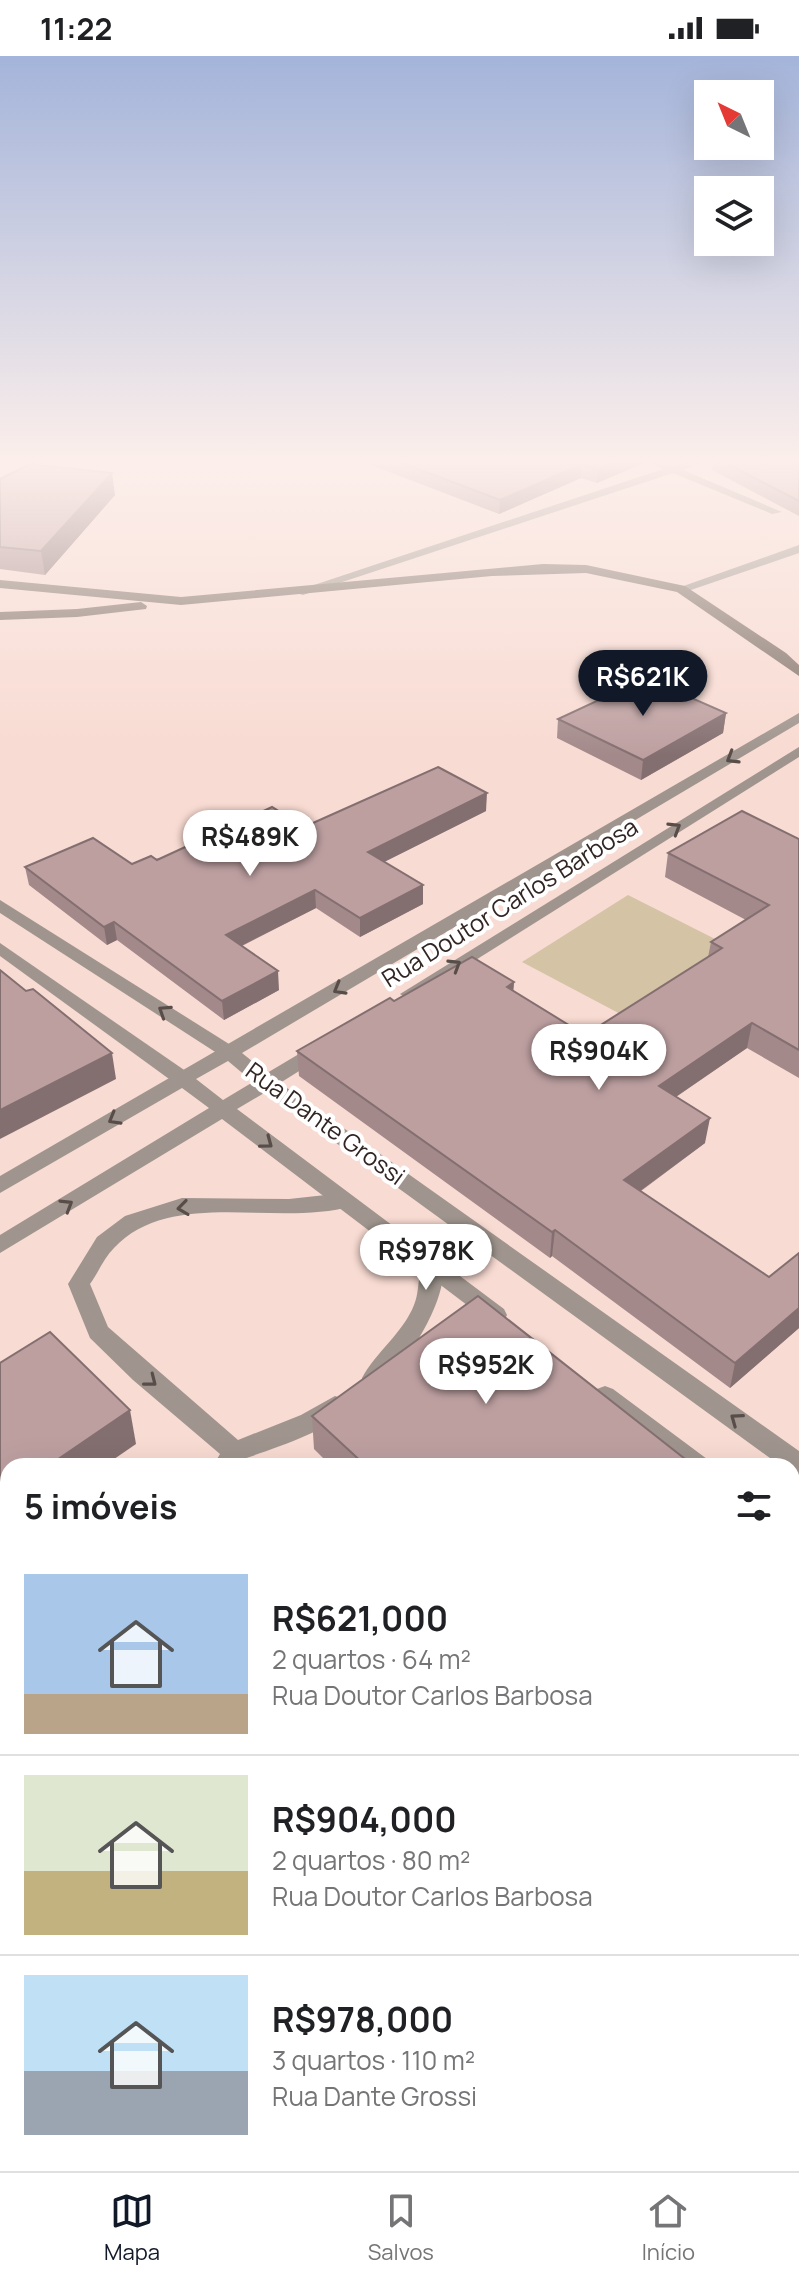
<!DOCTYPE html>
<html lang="pt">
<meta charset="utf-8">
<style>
:root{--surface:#fff;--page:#f6f6f6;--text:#202124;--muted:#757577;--line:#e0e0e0;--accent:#111827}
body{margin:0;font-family:Manrope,sans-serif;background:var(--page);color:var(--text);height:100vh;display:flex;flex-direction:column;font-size:30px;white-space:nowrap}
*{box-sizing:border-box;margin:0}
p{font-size:26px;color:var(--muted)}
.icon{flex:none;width:44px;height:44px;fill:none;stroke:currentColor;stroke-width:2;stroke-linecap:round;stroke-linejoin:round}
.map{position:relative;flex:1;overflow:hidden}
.sheet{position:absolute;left:0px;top:1402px;width:800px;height:714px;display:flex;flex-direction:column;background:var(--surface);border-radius:24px 24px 0 0;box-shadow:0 8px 32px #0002}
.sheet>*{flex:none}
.needle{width:52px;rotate:317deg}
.fabs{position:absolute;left:694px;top:24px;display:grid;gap:16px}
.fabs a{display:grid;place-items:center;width:80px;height:80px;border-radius:0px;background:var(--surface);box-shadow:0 8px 32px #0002;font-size:40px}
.price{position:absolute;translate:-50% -68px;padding:0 18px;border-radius:28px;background:#fff;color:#222;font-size:26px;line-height:52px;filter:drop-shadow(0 2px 4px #0008)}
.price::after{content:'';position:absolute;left:50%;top:48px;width:24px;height:18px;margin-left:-12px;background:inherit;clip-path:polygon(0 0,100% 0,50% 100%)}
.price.current{background:var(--accent);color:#fff}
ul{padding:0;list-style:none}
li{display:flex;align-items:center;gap:24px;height:200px;padding:0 24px}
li+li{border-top:2px solid var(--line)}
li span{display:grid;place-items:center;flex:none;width:224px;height:160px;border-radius:0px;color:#555}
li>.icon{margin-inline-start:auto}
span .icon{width:96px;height:96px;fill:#fffc;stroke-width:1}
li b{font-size:34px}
h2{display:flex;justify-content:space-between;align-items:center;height:96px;padding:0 24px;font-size:34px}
.status{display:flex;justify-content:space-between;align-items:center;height:56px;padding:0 40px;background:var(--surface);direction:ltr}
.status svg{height:22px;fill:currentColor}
.menu{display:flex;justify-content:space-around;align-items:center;height:112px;border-top:2px solid var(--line);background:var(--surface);font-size:22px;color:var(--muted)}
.menu a{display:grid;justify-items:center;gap:4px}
.menu .current{color:var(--accent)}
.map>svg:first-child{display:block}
.green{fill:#d5c3a5}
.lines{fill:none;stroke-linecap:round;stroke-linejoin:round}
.service{fill:#9f958e;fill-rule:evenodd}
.minor{fill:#9f958e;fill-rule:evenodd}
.tertiary{fill:#9f958e;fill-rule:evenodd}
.secondary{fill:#7e7066;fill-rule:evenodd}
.wall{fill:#a3898a}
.shaded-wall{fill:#846f70}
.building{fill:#bd9fa0;stroke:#846f70;stroke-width:2}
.oneway{stroke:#584d48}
.labels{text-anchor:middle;stroke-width:8;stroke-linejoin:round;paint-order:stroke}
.street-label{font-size:24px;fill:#312623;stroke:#fff}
</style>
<div class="status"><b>11:22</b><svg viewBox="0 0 49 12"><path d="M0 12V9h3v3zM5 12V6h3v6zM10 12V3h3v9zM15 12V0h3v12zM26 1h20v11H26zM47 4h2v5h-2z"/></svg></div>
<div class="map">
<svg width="799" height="2115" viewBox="0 0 799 2115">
<rect width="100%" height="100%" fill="#f8dbd2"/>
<g class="green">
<path d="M628,839L727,889L626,961L522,906Z"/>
<path d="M8,1659V2108H297L290,2115H0V1665Z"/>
</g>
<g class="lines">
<g class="service">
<path d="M344,1137L352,1140L355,1145L352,1150C277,1172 172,1131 114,1192C104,1202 98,1217 90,1228L108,1271L238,1384L301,1359L335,1340L344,1343L347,1350C334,1375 270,1393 244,1403L239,1410H213L220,1398L133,1324L90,1282L68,1228L97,1181L125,1160L182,1142L289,1143Z"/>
<path d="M432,1203L440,1205C455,1233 406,1310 383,1328C378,1332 372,1331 366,1329L362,1322C376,1296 403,1277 414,1249C420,1235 417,1219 424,1205Z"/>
<path d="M8,1577V1607L0,1610V1580Z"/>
</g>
<g class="minor">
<path d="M37,404H50L0,430V423Z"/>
<path d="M645,404H659L673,410L691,404H707L683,414L782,456L772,458L673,417L303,539L293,536L663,413Z"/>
<path d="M799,489V497L685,536L675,533Z"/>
<path d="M0,844L237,993L240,997L237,1001H223L0,857Z"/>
<path d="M0,887L190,1018L193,1023L190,1028H176L0,900Z"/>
</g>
<g class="tertiary">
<path d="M799,657V667L242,997L267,1017L314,989H328L331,993L328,997L280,1027L799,1395V1419L792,1417V1410H781L266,1036L237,1053L504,1253L507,1259L504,1265L496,1268L488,1265L222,1063L0,1197V1179L209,1052L182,1032L0,1137V1120ZM228,1005L253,1026L223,1044L196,1023Z"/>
<path d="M799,691V701L415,942L409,944L400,938Z"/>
<path d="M605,1330L613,1333L707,1403L710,1410H679L597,1347L593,1340L597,1333Z"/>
<path d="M792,1469L799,1471V1496L792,1494Z"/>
<path d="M799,1643V1676L792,1679V1646Z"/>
<path d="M799,1747V1782L792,1785V1750Z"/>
<path d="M377,2108H415L413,2115H375Z"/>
<path d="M496,2108H534L532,2115H494Z"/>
</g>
<g class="secondary">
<path d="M543,508L586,509L685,530L786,597L799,609V620L677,536L586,517L492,520L181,549L0,532V524L181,541Z"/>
<path d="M141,546L147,550L146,553L77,561L0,564V556L77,553Z"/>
</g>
</g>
<g class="wall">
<path d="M358,404H645L644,407L597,427L581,422L499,458Z"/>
<path d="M714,404H799V460L712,414Z"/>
<path d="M0,423L115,439L45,519L0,513Z"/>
<path d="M726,657L723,677L641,724L557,682L558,663Z"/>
<path d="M486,755L384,806L423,848L360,881L316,852L242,890L279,934L224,964L117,884L107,889L29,829L25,811L132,808L304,771Z"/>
<path d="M799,783V1022L747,992L676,1041L705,1087L641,1135L769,1221L799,1197V1272L730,1332L552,1200L550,1202L299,1020L297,995L394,945L514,926L513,935L585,979L708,901L711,886L746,864L665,821L668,797Z"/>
<path d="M312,1360L694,1410H331L314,1393Z"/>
</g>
<g class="shaded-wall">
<path d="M621,404H645L644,407L597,427L598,413Z"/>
<path d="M582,408L581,422L499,458L500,444Z"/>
<path d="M112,417L115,439L45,519L41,495Z"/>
<path d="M726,657L723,677L641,724L643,704Z"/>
<path d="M487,737L486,755L368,814V796Z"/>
<path d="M423,829V848L360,881V862Z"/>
<path d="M315,834L316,852L227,897L226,879Z"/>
<path d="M114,866L117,884L107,889L104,871Z"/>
<path d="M278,915L279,934L224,964L222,945Z"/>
<path d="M514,926L512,951L507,931Z"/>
<path d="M752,967L747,992L655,1055L659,1030Z"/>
<path d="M112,997L116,1023L0,1083V1054Z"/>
<path d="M710,1062L705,1087L621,1149L624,1124Z"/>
<path d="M555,1174L552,1200L550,1202L552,1176Z"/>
<path d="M799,1252V1272L730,1332L735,1307Z"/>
<path d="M130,1354L136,1388L104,1410H48Z"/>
<path d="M8,1438V1478L0,1483V1443Z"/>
<path d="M799,1563V1585L792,1592V1570Z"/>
</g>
<g class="building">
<path d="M394,404H621L598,413L582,408L500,444Z"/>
<path d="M720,404H799V445Z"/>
<path d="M30,408L112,417L41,495L0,491V423Z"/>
<path d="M646,622L726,657L643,704L558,663Z"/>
<path d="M438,711L487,737L368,796L423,829L360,862L315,834L226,879L278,915L222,945L114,866L104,871L25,811L93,782L132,808L151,800L157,804L272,751L304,771Z"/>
<path d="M742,755L799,783V994L752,967L659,1030L710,1062L624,1124L769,1221L799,1197V1252L735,1307L555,1174L552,1176L297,995L390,942L394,945L472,901L514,926L507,931L585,979L722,892L711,886L769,849L668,797Z"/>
<path d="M0,914L26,935L33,933L112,997L0,1054Z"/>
<path d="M478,1240L694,1410H366L312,1360Z"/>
<path d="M50,1276L130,1354L48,1410H8V1438L0,1443V1307Z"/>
<path d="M792,1487L799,1492V1563L792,1570Z"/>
<path d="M792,1980L799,1987V2115H648L654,2108H792Z"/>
</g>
<defs><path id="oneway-chevron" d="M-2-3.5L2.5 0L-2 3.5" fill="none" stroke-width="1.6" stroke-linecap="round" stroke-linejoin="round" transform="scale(2)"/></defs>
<g class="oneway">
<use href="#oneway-chevron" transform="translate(732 702) rotate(149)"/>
<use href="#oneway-chevron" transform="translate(675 772) rotate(-32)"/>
<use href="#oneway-chevron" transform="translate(455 909) rotate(-32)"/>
<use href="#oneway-chevron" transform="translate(339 933) rotate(150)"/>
<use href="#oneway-chevron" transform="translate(164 955) rotate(-147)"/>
<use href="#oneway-chevron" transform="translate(114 1063) rotate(150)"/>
<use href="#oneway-chevron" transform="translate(267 1087) rotate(37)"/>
<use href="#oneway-chevron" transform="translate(67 1149) rotate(-31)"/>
<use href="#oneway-chevron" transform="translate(183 1152) rotate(172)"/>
<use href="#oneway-chevron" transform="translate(151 1325) rotate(38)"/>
<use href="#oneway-chevron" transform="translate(736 1363) rotate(-144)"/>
</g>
<linearGradient id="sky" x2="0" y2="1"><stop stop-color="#a4b4da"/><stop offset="0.58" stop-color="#fcefeb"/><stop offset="1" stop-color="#fcefeb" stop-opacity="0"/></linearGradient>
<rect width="799" height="700" fill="url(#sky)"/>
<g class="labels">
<g class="street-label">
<text transform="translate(510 847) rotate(-32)" y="8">Rua Doutor Carlos Barbosa</text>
<text transform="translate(325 1068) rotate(36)" y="8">Rua Dante Grossi</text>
</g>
</g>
</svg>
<div class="fabs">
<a><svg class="needle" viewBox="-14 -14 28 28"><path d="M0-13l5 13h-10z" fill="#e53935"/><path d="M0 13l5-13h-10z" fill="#757577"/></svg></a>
<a><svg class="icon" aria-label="layers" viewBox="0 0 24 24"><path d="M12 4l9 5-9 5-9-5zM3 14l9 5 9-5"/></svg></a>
</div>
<b class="price current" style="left:643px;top:662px">R$621K</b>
<b class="price" style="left:250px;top:822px">R$489K</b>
<b class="price" style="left:599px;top:1036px">R$904K</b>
<b class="price" style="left:426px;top:1236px">R$978K</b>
<b class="price" style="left:486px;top:1350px">R$952K</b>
<section class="sheet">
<h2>5 imóveis<svg class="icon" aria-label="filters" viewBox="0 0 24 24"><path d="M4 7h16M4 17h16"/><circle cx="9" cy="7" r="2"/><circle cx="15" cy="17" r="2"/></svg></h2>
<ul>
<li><span style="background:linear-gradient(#a9c7e8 75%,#b9a48a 0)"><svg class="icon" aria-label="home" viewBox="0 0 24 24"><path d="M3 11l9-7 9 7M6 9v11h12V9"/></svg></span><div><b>R$621,000</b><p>2 quartos · 64 m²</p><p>Rua Doutor Carlos Barbosa</p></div></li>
<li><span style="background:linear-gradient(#dfe7d0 60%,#c2b280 0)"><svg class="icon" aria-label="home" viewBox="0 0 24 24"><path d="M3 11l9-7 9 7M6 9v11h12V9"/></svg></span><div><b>R$904,000</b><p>2 quartos · 80 m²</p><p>Rua Doutor Carlos Barbosa</p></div></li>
<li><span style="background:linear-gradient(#bfe0f5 60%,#9aa5b1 0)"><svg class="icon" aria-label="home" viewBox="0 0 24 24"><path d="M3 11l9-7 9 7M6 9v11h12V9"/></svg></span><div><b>R$978,000</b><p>3 quartos · 110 m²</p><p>Rua Dante Grossi</p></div></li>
</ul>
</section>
</div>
<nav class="menu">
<a class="current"><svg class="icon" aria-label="map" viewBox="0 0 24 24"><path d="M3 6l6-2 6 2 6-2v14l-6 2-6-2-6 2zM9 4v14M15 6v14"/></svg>Mapa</a>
<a><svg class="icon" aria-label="saved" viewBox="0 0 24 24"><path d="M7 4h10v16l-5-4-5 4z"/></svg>Salvos</a>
<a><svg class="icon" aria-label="home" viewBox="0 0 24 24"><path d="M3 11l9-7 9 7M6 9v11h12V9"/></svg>Início</a>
</nav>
